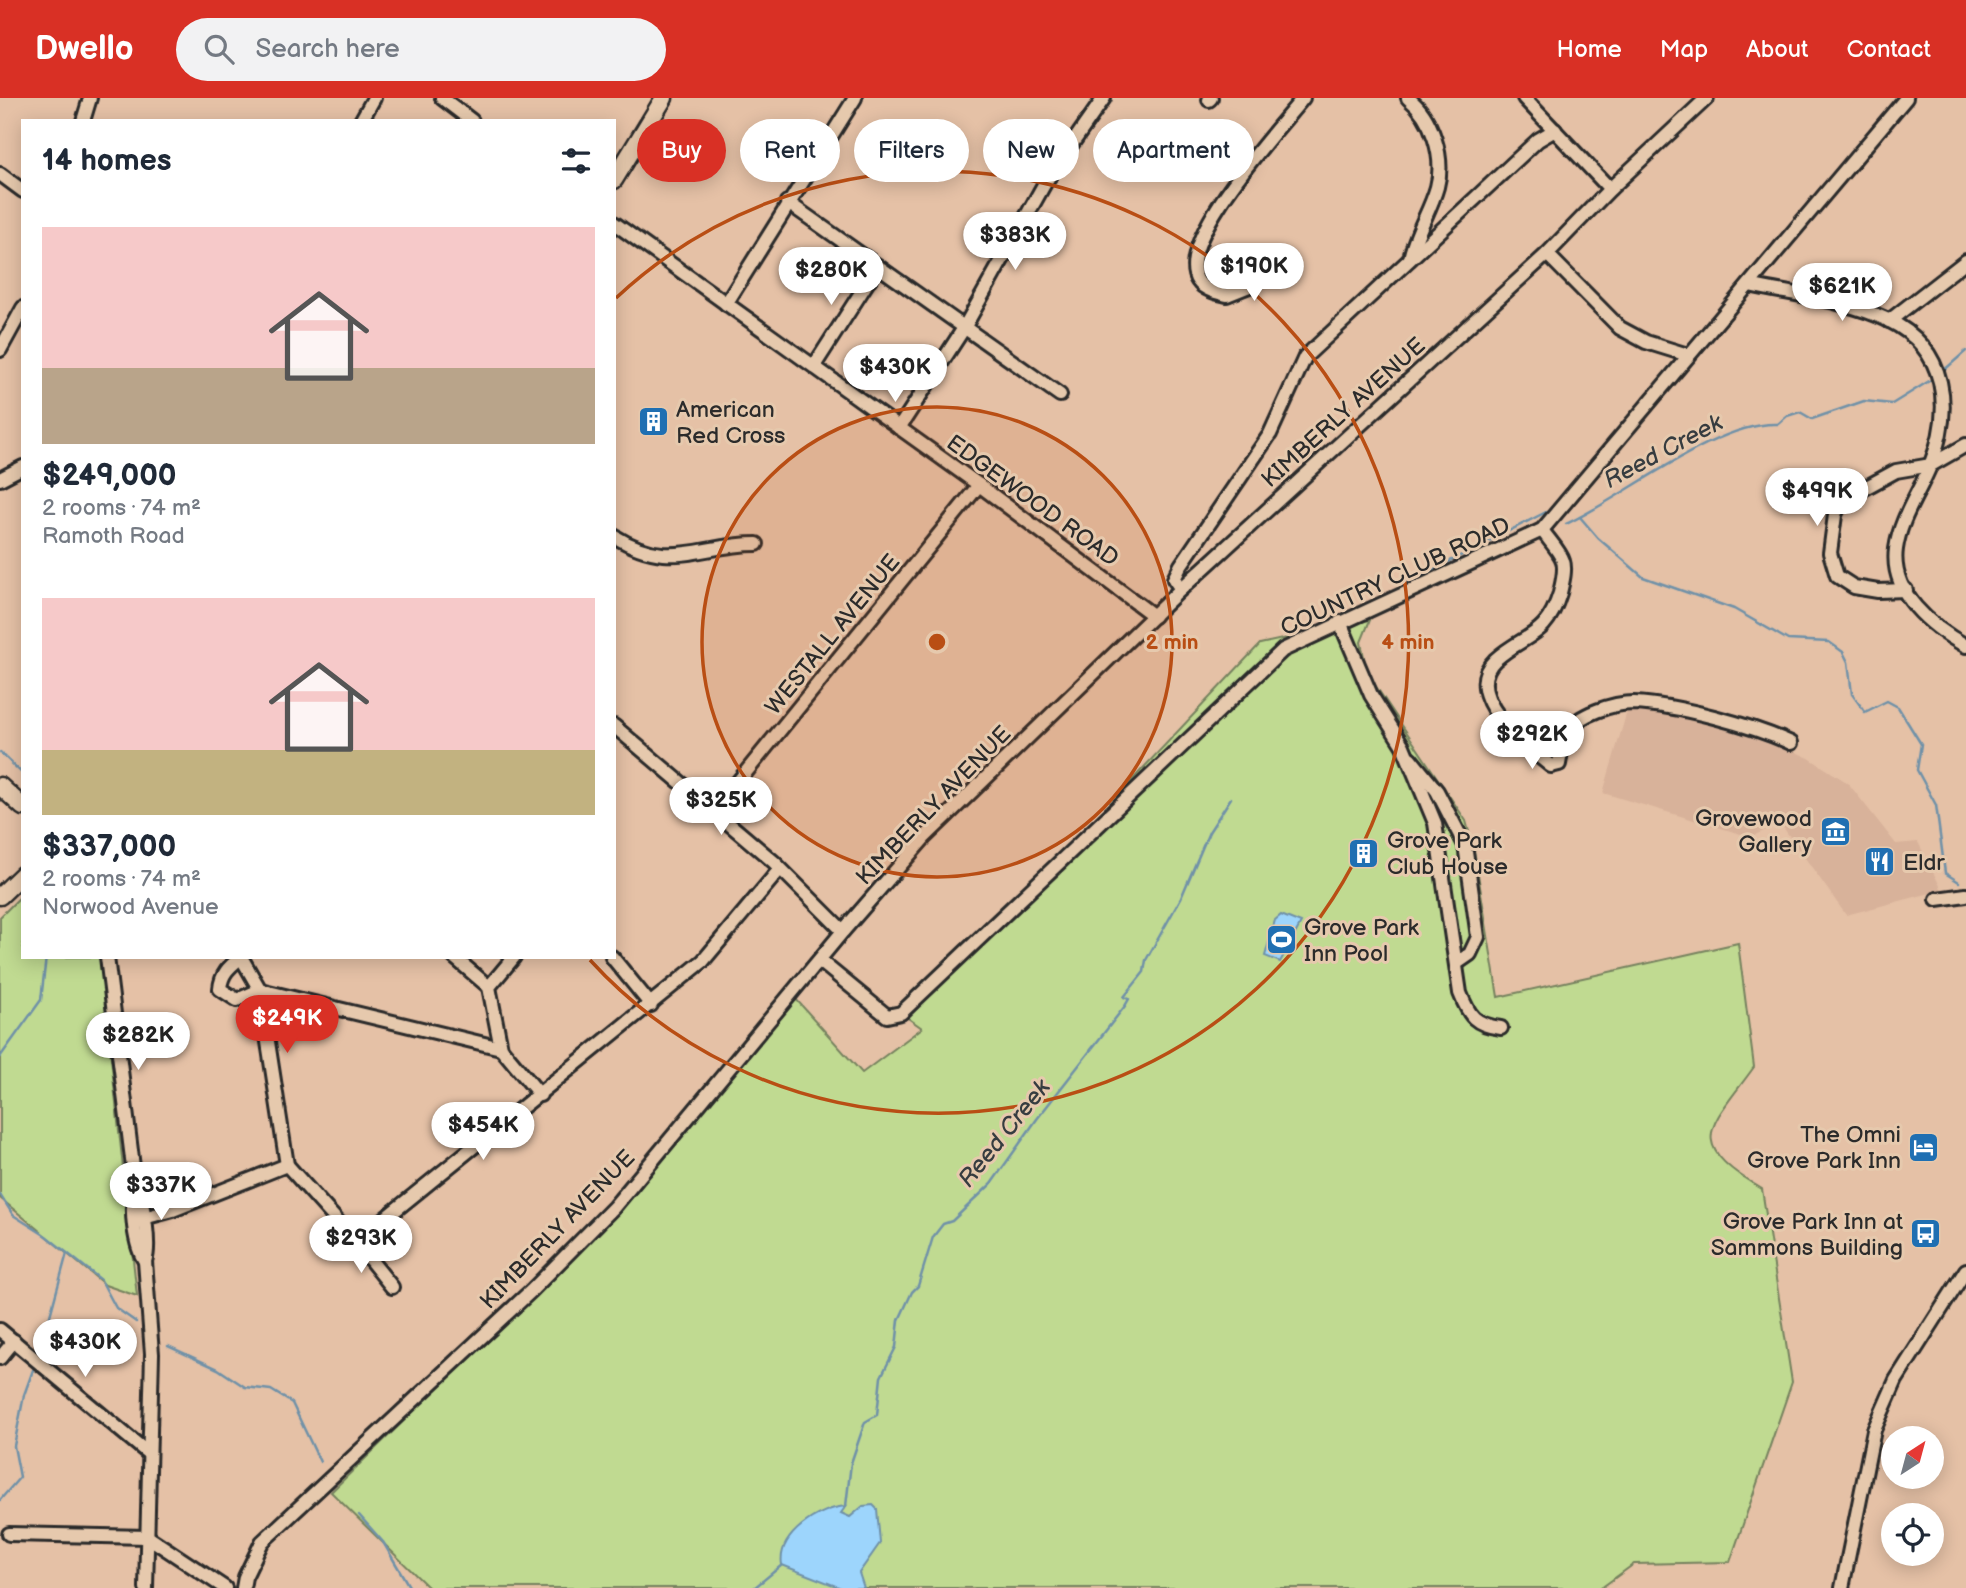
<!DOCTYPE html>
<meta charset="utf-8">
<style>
:root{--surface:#fff;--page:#f2f2f3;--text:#1f2937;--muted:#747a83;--accent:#d93025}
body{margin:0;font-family:"Balsamiq Sans",sans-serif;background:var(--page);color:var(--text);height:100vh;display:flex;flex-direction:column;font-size:26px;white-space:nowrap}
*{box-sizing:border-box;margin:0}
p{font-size:23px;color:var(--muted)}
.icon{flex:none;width:38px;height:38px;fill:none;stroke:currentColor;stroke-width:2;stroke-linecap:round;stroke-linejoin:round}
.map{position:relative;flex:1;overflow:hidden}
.details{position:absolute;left:21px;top:21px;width:595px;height:840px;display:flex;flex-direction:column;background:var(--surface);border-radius:0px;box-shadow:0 4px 18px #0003}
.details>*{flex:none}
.guide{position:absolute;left:637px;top:21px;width:665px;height:63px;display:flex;gap:14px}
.needle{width:46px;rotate:36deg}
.fabs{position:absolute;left:1881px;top:1328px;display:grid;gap:14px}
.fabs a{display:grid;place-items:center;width:63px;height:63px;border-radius:50%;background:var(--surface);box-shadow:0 4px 18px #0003;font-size:35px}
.price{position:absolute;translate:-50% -60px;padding:0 16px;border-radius:24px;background:#fff;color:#222;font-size:23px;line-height:46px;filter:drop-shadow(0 2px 4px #0008)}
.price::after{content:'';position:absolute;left:50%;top:42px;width:21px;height:16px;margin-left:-10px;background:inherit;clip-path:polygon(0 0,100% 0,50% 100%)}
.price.selected{background:var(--accent);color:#fff}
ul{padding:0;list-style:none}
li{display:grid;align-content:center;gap:14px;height:371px;padding:0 21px}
li span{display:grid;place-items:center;height:217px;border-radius:0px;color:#555}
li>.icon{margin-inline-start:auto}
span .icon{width:126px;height:126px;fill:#fffc;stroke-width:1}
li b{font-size:30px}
h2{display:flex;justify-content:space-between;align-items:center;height:84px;padding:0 21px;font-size:30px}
.pill{padding:0 24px;border-radius:32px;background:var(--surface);box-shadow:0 4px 18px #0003;font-size:24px;line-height:63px}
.pill.selected{background:var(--accent);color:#fff}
header{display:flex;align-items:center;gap:42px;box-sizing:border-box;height:98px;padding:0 35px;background:var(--accent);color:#fff}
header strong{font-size:33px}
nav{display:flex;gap:38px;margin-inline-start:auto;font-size:24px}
.search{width:490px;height:63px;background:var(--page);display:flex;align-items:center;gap:18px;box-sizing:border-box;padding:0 24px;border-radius:38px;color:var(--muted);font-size:26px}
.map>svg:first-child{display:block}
.built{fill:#d8b29a}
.green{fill:#c0da91;stroke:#76825e;stroke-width:2}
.water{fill:#9dd5fc;stroke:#6f91a8;stroke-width:2}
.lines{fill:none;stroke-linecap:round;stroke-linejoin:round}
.stream{stroke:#6f91a8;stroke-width:2.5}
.minor-casing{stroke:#2b2b2b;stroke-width:18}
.major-casing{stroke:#2b2b2b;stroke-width:21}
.minor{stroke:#e6c9ad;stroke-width:12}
.major{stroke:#e6c9ad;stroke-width:16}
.ring{fill:none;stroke:#b94e14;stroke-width:3.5}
.labels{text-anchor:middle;stroke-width:6;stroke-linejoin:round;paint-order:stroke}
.poi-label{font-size:23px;fill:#2b2b2b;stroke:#e6c9ad;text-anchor:start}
.street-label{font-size:23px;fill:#2b2b2b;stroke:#e6c9ad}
.water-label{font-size:24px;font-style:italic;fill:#363c40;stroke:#e6c9ad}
.centre{fill:#b94e14;stroke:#e6c9ad;stroke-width:3.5}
.ring-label{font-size:21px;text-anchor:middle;font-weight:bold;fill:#b94e14;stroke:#e6c9ad;stroke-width:6;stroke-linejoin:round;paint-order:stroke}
</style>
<header>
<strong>Dwello</strong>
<div class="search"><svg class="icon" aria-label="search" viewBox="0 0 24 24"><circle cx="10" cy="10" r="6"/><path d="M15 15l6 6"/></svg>Search here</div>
<nav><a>Home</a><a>Map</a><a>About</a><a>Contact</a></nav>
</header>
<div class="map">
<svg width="1966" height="1490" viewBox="0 0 1966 1490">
<rect width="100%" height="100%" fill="#e5c1a6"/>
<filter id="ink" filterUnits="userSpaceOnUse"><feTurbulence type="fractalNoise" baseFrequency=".0143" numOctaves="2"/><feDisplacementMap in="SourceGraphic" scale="14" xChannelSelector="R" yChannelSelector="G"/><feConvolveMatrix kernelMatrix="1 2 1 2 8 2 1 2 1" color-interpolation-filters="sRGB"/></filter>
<g filter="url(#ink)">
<path class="built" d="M1628,610L1659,613L1769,642L1809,660L1848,685L1896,746L1918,744L1942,792L1846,817L1780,725L1751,739L1603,695Z"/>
<g class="green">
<path d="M1370,522L1361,544L1367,575L1466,723L1474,752L1498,899L1738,845L1754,969C1711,1029 1682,1044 1762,1091L1792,1284L1730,1464L1634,1466L1601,1490H429L331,1394L629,1103L795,900L862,975L922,930L908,920L1260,546Z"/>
<path d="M23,796V859H100L137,1198L105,1187L0,1100V819Z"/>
</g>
<g class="water">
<path d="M1281,817L1301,825L1280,864L1265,858L1275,822Z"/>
<path d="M873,1407L877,1411L880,1445L859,1475L864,1490H841L782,1467C777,1437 819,1410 846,1408L841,1415L850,1419L863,1408Z"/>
</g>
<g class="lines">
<g class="stream">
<path d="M1942,274L1966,253"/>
<path d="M1580,419L1598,440L1643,479L1734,511L1788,542L1829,544L1843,554L1848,564L1852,596L1865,614L1887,603L1898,609L1921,646L1917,672L1936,707L1945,775L1959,784"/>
<path d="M1566,426C1625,399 1717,323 1778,326L1787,318L1800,314L1812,321L1864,303L1892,306L1934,280"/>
<path d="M1407,485L1546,414"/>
<path d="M0,654L23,676"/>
<path d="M0,959L41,902L46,859"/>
<path d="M0,1096L13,1117L46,1138L101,1182L116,1210L136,1224"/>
<path d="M168,1248L218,1271L245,1289L271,1292L292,1305L320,1364"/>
<path d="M41,1251L67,1155"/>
<path d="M0,1402L20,1379L14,1348L24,1297L33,1272"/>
<path d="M846,1408L851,1365L865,1324L877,1317L881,1279L896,1249L899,1222L912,1194L918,1188L933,1139L943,1126L952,1123L991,1086L1037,1021L1125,908L1129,901L1124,899L1144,874L1146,862L1181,800L1209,734L1231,700"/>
<path d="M359,1417L383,1444L410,1490"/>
<path d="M754,1490L782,1467"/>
</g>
<defs>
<g id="minor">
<path d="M442,0L472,23"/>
<path d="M1408,0C1432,19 1445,59 1437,89C1430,114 1415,135 1410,161"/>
<path d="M1524,0L1610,91"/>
<path d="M1209,2L1211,0"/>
<path d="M83,23L90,0"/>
<path d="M361,23L374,0"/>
<path d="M0,76L23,93"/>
<path d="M787,104L1060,297"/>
<path d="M614,125L979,387L1154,518"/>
<path d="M1547,156L1620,230L1646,244L1688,257"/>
<path d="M1284,160L1252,187L1227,197C1218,195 1204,192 1198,183C1172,145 1280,29 1303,0"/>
<path d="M1749,187C1794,197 1846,202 1888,222C1948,251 1953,311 1930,368C1919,395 1900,421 1896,451C1890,496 1932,529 1966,548"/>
<path d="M726,206L855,0"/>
<path d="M1889,223L1966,163"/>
<path d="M0,252L23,210"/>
<path d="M814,268L878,168"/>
<path d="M899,330L964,230L1046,83L1104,0"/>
<path d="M0,381L23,369"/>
<path d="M1542,432C1548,441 1560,453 1563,463C1566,472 1562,486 1560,495C1546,541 1525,535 1495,562C1459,597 1527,649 1551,668L1559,666C1561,657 1561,642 1566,634C1578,616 1614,605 1634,605C1678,607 1751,627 1791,645"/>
<path d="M614,438C671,474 699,446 757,446"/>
<path d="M1181,491L1174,481L1181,467L1270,336L1305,259L1538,42L1555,32"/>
<path d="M1906,492L1878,493L1854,489L1837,478L1830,455L1835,417L1841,403L1896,373L1931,367L1966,347"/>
<path d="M1340,524L1371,597L1403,648L1435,725L1460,895C1469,918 1475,927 1501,930"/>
<path d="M614,628L774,764L843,833"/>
<path d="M1410,660L1437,693L1465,747L1478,839L1470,856L1457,865"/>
<path d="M716,711L979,387"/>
<path d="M1937,801L1966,797"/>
<path d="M107,859L136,1093C129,1108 135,1150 145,1163"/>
<path d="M241,859L260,892L287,1067"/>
<path d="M454,859L489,889"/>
<path d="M514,859L489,889L501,950L540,997"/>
<path d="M612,859L651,907"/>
<path d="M240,860C229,869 221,876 220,891L237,902L260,892L501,950"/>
<path d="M820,863L887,918L901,915L1283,552L1542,432L1906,0"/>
<path d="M136,1093C145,1103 150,1150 145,1163L152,1256L146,1490"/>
<path d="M136,1122L173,1112L287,1067L356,1144L703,863L780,771"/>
<path d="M356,1144L392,1189"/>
<path d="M0,1232L149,1356"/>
<path d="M0,1260L14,1243"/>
<path d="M9,1436L148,1439L225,1490"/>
<path d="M243,1490L245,1479L262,1444L531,1193L614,1109L843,833L924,740L1181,491L1547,156L1610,91L1707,0"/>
<path d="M1842,1490L1874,1332L1896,1282L1966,1172"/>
</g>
<g id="major">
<path d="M614,82L664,0"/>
<path d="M0,688L23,709"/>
<path d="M0,798L23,776"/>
</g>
</defs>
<use href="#minor" class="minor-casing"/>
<use href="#major" class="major-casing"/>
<use href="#minor" class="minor"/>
<use href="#major" class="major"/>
</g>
</g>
<circle cx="937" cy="544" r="235" fill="#b94e14" fill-opacity=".12"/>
<g class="ring">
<circle cx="937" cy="544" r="235"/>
<path d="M616 200A471 471 0 1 1 590 862"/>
</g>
<defs>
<symbol id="building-square" viewBox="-11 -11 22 22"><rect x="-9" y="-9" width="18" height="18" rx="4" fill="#1f6fb2" stroke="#e6c9ad"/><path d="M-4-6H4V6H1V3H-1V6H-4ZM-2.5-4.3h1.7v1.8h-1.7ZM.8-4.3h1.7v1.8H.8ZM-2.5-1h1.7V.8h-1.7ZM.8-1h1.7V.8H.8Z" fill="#fff"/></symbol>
<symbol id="museum-square" viewBox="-11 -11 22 22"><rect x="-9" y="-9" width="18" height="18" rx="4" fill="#1f6fb2" stroke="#e6c9ad"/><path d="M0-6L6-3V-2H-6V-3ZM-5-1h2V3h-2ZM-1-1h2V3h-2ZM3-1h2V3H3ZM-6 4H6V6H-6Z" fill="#fff"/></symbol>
<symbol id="restaurant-square" viewBox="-11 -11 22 22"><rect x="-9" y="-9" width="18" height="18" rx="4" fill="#1f6fb2" stroke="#e6c9ad"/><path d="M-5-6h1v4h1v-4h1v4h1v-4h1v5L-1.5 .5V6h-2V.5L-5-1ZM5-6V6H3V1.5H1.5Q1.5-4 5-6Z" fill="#fff"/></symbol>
<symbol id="stadium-square" viewBox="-11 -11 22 22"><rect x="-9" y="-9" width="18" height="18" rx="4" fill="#1f6fb2" stroke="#e6c9ad"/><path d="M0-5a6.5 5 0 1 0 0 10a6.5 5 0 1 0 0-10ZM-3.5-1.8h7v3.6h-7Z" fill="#fff"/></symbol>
<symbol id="hotel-square" viewBox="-11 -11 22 22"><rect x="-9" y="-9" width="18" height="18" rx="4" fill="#1f6fb2" stroke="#e6c9ad"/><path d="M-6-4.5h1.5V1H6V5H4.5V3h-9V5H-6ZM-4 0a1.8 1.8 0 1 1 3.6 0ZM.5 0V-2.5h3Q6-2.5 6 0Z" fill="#fff"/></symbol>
<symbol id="bus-square" viewBox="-11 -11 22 22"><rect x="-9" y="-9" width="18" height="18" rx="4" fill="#1f6fb2" stroke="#e6c9ad"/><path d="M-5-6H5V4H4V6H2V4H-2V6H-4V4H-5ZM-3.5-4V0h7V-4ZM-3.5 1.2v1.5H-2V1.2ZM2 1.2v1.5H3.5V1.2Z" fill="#fff"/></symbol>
</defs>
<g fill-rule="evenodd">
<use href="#building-square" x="636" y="306" width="35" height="35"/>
<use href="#museum-square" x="1818" y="716" width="35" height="35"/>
<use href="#building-square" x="1346" y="738" width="35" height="35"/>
<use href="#restaurant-square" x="1862" y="746" width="35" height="35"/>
<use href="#stadium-square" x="1264" y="824" width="35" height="35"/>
<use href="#hotel-square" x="1906" y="1032" width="35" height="35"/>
<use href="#bus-square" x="1908" y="1118" width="35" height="35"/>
</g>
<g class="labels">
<g class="poi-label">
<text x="676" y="319">American<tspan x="676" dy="26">Red Cross</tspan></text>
<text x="1812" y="728" text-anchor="end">Grovewood<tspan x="1812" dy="26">Gallery</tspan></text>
<text x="1387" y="750">Grove Park<tspan x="1387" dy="26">Club House</tspan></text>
<text x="1903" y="772">Eldr</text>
<text x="1304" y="837">Grove Park<tspan x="1304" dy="26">Inn Pool</tspan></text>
<text x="1901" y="1044" text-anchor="end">The Omni<tspan x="1901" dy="26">Grove Park Inn</tspan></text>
<text x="1903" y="1131" text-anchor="end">Grove Park Inn at<tspan x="1903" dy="26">Sammons Building</tspan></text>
</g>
<g class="street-label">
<text transform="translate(1343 314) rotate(-42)" y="8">KIMBERLY AVENUE</text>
<text transform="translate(1033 402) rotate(36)" y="8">EDGEWOOD ROAD</text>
<text transform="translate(1395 478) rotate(-25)" y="8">COUNTRY CLUB ROAD</text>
<text transform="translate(832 536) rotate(-51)" y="8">WESTALL AVENUE</text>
<text transform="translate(933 707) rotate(-46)" y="8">KIMBERLY AVENUE</text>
<text transform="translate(557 1131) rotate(-46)" y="8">KIMBERLY AVENUE</text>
</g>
<g class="water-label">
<text transform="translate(1663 353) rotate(-28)" y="8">Reed Creek</text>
<text transform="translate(1004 1035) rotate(-51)" y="8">Reed Creek</text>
</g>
</g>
<circle cx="937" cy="544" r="10" class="centre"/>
<g class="ring-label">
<text x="1172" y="551">2 min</text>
<text x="1408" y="551">4 min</text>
</g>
</svg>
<div class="fabs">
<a><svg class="needle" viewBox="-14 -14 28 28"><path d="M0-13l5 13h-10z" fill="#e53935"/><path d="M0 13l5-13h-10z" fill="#747a83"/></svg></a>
<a><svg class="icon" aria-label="locate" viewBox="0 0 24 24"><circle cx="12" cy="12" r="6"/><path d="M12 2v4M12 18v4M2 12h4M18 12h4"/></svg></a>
</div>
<b class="price" style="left:1015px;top:174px">$383K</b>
<b class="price" style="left:1254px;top:205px">$190K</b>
<b class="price" style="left:831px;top:209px">$280K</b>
<b class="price" style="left:1842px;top:225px">$621K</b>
<b class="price" style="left:895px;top:306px">$430K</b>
<b class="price" style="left:1817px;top:430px">$499K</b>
<b class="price" style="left:1532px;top:673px">$292K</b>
<b class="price" style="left:721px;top:739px">$325K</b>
<b class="price selected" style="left:287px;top:957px">$249K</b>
<b class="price" style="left:138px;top:974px">$282K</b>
<b class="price" style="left:483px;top:1064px">$454K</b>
<b class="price" style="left:161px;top:1124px">$337K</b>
<b class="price" style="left:361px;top:1177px">$293K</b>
<b class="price" style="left:85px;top:1281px">$430K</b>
<div class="guide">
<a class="pill selected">Buy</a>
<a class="pill">Rent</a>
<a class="pill">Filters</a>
<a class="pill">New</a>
<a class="pill">Apartment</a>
</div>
<section class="details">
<h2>14 homes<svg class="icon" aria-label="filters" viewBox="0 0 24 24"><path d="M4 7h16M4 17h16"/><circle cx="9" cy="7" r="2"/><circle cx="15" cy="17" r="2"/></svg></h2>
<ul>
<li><span style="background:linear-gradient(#f6c9c9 65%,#b9a48a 0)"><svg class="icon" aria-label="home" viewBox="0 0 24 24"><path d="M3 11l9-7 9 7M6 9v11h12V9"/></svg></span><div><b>$249,000</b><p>2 rooms · 74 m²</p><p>Ramoth Road</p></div></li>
<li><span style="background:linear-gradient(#f6c9c9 70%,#c2b280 0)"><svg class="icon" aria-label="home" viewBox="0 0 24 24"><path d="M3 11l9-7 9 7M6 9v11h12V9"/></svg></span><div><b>$337,000</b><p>2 rooms · 74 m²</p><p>Norwood Avenue</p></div></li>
</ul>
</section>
</div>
